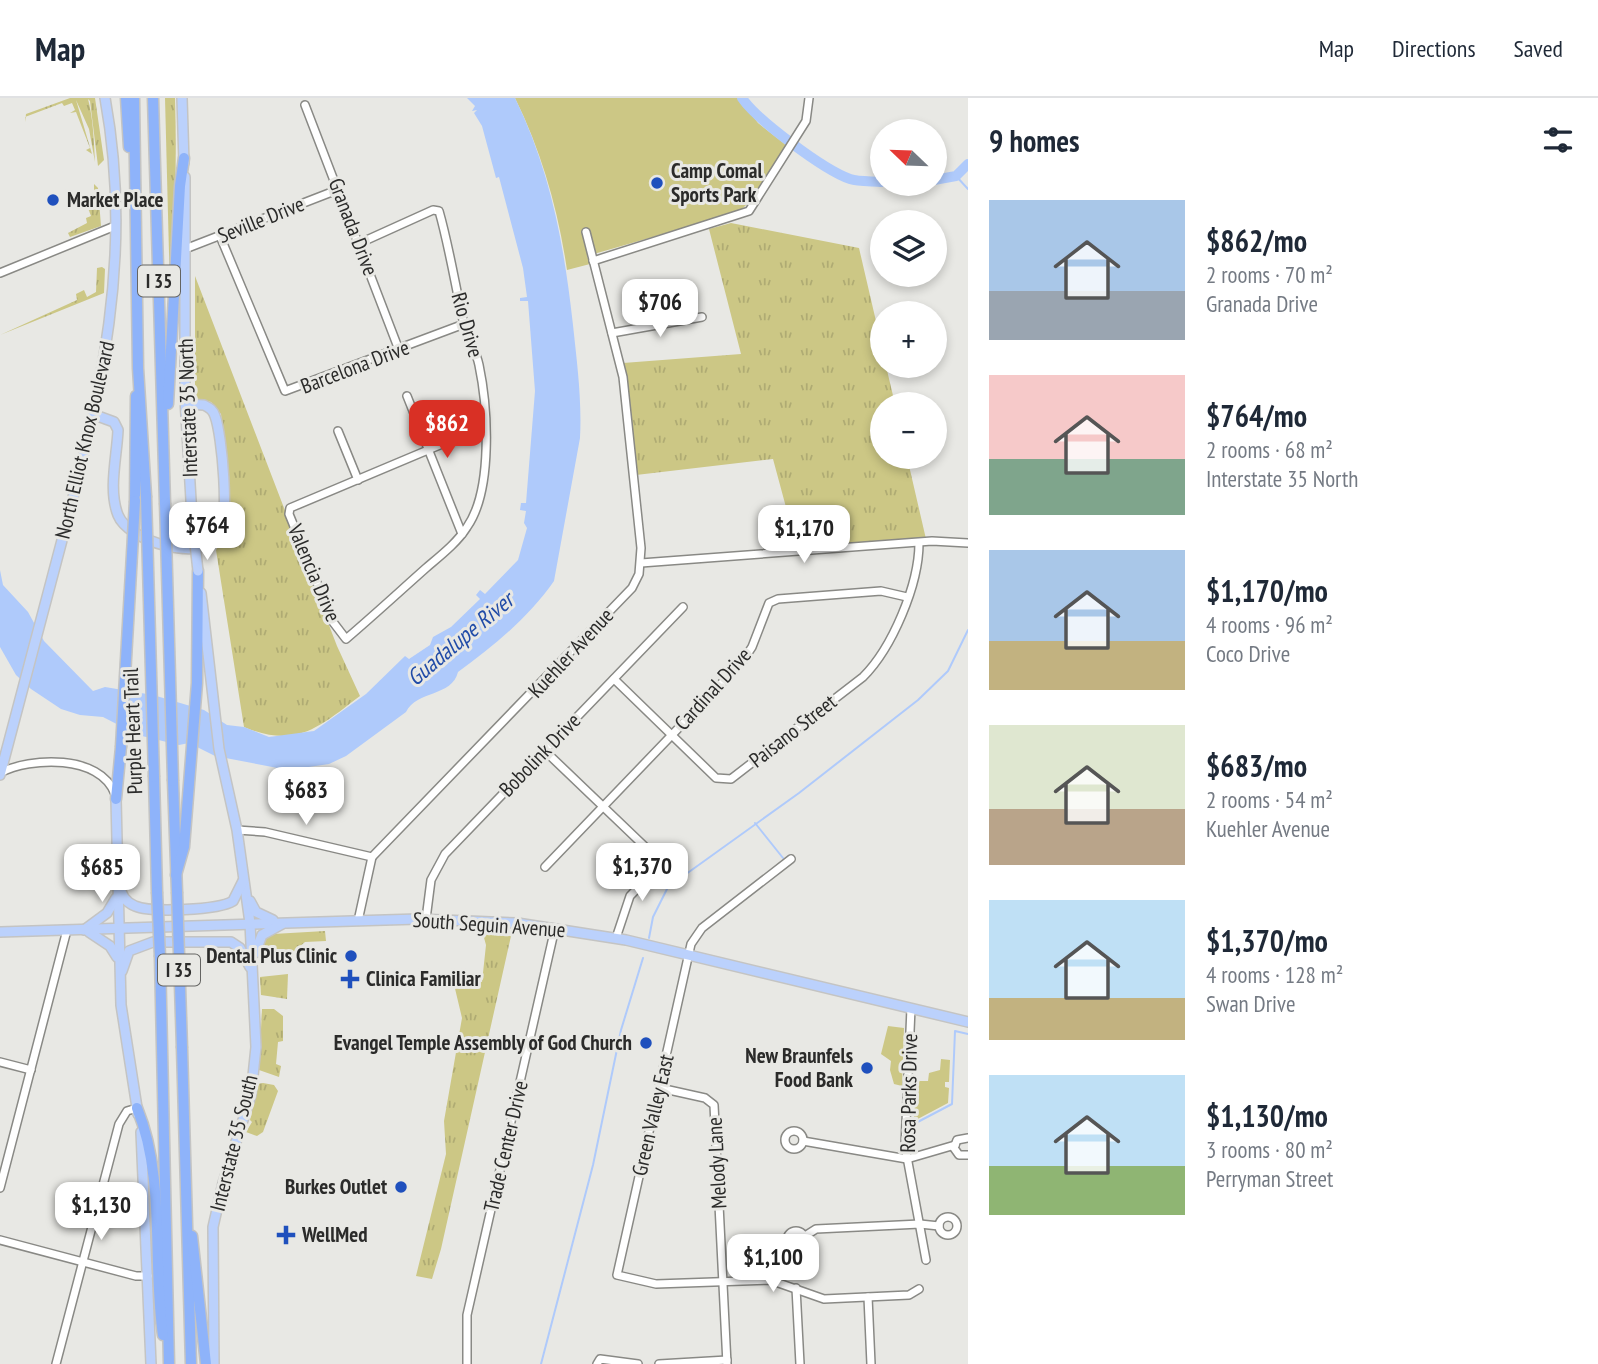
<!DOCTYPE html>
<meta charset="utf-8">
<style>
:root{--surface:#fff;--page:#f2f2f3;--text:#1f2937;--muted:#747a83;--line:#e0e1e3;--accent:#d93025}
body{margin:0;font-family:"PT Sans Narrow",sans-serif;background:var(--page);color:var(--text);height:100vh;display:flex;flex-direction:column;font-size:26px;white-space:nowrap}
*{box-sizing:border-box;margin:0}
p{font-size:23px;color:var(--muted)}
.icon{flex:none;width:38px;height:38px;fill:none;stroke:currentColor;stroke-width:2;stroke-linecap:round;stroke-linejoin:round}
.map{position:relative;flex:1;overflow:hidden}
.side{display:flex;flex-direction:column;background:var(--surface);width:630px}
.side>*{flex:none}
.needle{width:46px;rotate:293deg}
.tools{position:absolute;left:870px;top:21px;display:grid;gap:14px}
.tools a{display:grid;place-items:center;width:77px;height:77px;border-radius:50%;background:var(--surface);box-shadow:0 4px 10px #0003;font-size:35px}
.price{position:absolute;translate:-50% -60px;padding:0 16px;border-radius:14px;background:#fff;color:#222;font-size:23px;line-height:46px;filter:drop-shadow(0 2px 4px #0008)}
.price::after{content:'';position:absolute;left:50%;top:42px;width:21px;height:16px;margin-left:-10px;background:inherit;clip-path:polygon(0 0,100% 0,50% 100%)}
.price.active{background:var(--accent);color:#fff}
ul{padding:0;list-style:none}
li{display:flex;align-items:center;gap:21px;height:175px;padding:0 21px}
li span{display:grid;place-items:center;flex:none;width:196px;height:140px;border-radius:0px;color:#555}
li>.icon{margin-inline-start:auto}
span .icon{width:84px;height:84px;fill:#fffc;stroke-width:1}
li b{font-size:30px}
h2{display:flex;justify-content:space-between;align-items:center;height:84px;padding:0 21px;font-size:30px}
header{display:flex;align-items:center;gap:42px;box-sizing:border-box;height:98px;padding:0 35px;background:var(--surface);border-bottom:2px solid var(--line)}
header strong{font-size:33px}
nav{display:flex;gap:38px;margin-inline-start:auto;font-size:24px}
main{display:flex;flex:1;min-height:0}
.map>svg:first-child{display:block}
.grass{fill:url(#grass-tufts)}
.green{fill:#ccc785}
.water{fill:#afcafb}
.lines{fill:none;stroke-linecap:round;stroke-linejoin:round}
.stream{stroke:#afcafb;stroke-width:2}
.river{stroke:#afcafb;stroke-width:10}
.minor-casing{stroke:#898985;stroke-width:10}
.major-casing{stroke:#c4c4c3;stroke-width:12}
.highway-casing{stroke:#c4c4c3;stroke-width:13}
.minor{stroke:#fff;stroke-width:7}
.major{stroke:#bbd1fc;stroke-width:9}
.highway{stroke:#8eb3fa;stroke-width:10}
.major-bridge-casing{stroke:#c4c4c3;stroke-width:12;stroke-linecap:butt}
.highway-bridge-casing{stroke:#c4c4c3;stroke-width:13;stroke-linecap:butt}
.major-bridge{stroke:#bbd1fc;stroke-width:9}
.highway-bridge{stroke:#8eb3fa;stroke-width:10}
.poi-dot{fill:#1f50bd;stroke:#e8e8e4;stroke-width:2.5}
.labels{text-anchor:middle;stroke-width:6;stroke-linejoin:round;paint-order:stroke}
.shield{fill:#e8e8e4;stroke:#646462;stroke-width:2}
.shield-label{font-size:19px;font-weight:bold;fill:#2b2b2a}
.poi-label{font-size:21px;font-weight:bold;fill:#2b2b2a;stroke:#e8e8e4;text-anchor:start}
.street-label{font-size:21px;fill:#2b2b2a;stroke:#e8e8e4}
.water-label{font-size:23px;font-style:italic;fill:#214ca8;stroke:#e8e8e4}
</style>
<header>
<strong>Map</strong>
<nav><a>Map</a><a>Directions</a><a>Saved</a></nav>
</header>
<main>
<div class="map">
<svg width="968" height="1266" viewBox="0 0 968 1266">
<defs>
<pattern id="grass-tufts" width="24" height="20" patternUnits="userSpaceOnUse" patternTransform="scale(1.75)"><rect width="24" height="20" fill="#ccc785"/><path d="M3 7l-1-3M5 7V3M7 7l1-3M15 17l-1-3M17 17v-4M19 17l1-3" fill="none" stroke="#afab73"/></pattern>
</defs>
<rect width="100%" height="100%" fill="#e8e8e4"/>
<g class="grass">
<path d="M70,0H95L104,62L98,68L90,3L88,1C93,19 94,44 95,64L89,31L76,2L92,56L86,52L90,50L76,14L70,15L75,12L72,5L64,8L62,5L25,19V24L26,16Z"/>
<path d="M165,0H175C177,65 175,129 170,194Z"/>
<path d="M94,86L98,90L101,128L70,139L68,135L87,125L86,120L91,118L88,110L94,108Z"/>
<path d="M731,125L859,150L882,249V268H886L895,306H882V359H907L926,441L797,450L773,361L636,377L623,265L741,256L709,131Z"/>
<path d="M102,169L105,171L104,195L0,237L77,202L76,196L84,192L87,199L96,194L97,170Z"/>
<path d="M195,178L337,548L360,598C319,629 297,651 244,629L216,452L229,432L232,421L221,316L211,304L195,300Z"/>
<path d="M325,833L326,843L305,844L283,863L258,858L263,841L273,836Z"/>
<path d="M483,836L511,838L441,1151L432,1181L416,1178L446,1056L444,1023L462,920L452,878L482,884L486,847Z"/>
<path d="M288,876L287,901L261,897L260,879Z"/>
<path d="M262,911H274L283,918V943L278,944L276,966L281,968L279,979L259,972Z"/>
<path d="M263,985L274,987L278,993L263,1034L257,1038L246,1034L252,1024L250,1022L257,986Z"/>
</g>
<g class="green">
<path d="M515,0H739L758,25L786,47L754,99L739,114L587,158L590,166L567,172C558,111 542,55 515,0Z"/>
<path d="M888,928L904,930L902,988L894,986L890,972L891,963L881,956Z"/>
<path d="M941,961L950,962L949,984H945V989L949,990L948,1005L914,1023L916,983H928L929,975L940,972Z"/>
</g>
<path class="water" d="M467,0H515C551,74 564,147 573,227C577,265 582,302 580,340L554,483C529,519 494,548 458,574C452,599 417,592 406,614L346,658L329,666L288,672L215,658L189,645L179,647L138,637L103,619L80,617L61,611L31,591L16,577L0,549V472L3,487L28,514L44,543L93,593L105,589L153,597L204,612L227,627L244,629L269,639L314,633L366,596L405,558L409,561L430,547L433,539L451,529L480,501L476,497L480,492L485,496L518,462L527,430L524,425L526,413L520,412L521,405H526L535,293L528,203H520V200L527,199L523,170L499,79L496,80L482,28L474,15L477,12L472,13L475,8Z"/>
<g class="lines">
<g class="stream">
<path d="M956,78L968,91"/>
<path d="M755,725L783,760"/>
<path d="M649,840L653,819L668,789L799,695L918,602L948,573L968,532"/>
<path d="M912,1027L952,1006L955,933L968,936"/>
<path d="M541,1266L593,1067L621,932L643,860"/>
</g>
<g class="river">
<path d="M742,0C757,22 824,72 850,81C859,84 872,83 882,84"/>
<path d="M934,82L956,78L968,66"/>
</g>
<defs>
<g id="minor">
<path d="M305,7L399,252"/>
<path d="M220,138L285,293L464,226"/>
<path d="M360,145L433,112L439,113C449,148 455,186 463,222C467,238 476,252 479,267C488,310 493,392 467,429C457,445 440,458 426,470C399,494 373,518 346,541L333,524L289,416L290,410L485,328"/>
<path d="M185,151L337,92"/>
<path d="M593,163L749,113L806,23L809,0"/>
<path d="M0,175L115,128"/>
<path d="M612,235L702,219"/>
<path d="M407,298L462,436"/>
<path d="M338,333L358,382"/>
<path d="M641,465L932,443L968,445"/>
<path d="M614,581L716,680L731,681L863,579C892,550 919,487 919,445"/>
<path d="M544,652L662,765L630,798L616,840"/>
<path d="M0,675C30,659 100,656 115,696"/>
<path d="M237,732L265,734L372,759L632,490L639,476L641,450L623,279L586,134"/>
<path d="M791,761L702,830L691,846L617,1177L656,1186L770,1182L824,1201L909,1197L919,1191"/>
<path d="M545,769L742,564L752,549L769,505L778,501L881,493L907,499"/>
<path d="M426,821L431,782L445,756L683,509"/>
<path d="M358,823L372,759"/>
<path d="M911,910L905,1048L926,1162"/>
<path d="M0,964L31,972"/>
<path d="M660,990L705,1000L714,1007L727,1266"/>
<circle cx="794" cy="1042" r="9"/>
<path d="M968,1040L957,1042L954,1050L959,1057H968"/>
<path d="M803,1043L907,1061L955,1047"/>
<path d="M0,1090L67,832"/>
<circle cx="948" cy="1128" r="9"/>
<circle cx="796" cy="1142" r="9"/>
<path d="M805,1138L816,1131L920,1126L939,1128"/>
<path d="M0,1142L136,1178H148"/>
<path d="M796,1190L800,1266"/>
<path d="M868,1199L871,1266"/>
<path d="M56,1266L119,1026L127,1013L137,1010"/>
<path d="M467,1266V1217L555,830"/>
<path d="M597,1266L600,1261L638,1266"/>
<path d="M659,1266L727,1262"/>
</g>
<g id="major">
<path d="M182,0L184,65"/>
<path d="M185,79V301L192,419"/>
<path d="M95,317L114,324L118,332C117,358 108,392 118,417C128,443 200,465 219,439C230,424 222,336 215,318C213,312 210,310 204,307L186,306"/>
<path d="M201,495L219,651L237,732L250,825L256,949L251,997L223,1085L213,1129L214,1266"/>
<path d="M0,677C21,600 41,523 61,446C101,294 134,158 105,0"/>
<path d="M116,701L121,907L138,1016"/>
<path d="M119,788C122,797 125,804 135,808C151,815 219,812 233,803L243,783"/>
<path d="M250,803L256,814L273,822"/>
<path d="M84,832L107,815L116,800"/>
<path d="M0,834L418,821L517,825L626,842L968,924"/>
<path d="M89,834L110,848L117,859"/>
<path d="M255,855L262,837L282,826"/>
<path d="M122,873L129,853L153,844H231L240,850L250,869"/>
<path d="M141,1034L151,1266"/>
</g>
<g id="highway">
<path d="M126,0L129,49"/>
<path d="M134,0L138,270L146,398"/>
<path d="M153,0L165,405"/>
<path d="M168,306L180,88L184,60"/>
<path d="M135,403L136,298"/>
<path d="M154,679L157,794"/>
<path d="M173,683L177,794"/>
<path d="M116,701L121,649"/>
<path d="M176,777L184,749L197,585L198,473"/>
<path d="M160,859L169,1266"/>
<path d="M182,950L191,1266"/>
<path d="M137,1010C166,1081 152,1163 163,1237"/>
<path d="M192,1138L206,1266"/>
</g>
</defs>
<use href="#minor" class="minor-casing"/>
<use href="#major" class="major-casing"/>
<use href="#highway" class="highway-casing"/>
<use href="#minor" class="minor"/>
<use href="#major" class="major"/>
<use href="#highway" class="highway"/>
<defs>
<path id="major-bridge" d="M192,419L198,473"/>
<g id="highway-bridge">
<path d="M146,398L154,679"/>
<path d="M165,405L173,683"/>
<path d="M121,649L135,403"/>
<path d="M157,794L160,859"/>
<path d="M177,794L182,950"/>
</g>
</defs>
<use href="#major-bridge" class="major-bridge-casing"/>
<use href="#highway-bridge" class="highway-bridge-casing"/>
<use href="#major-bridge" class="major-bridge"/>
<use href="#highway-bridge" class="highway-bridge"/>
</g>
<g class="poi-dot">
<circle cx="657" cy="85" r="7"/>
<circle cx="53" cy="102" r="7"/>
<circle cx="351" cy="858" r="7"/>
<path d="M346.5 870.5h7v7h7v7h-7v7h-7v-7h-7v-7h7z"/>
<circle cx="646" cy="945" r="7"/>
<circle cx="867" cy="970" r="7"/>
<circle cx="401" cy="1089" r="7"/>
<path d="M282.5 1126.5h7v7h7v7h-7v7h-7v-7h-7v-7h7z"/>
</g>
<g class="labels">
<g class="shield">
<rect x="138" y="167.5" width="42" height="31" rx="5"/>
<rect x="158" y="856.5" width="42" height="31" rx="5"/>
</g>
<g class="shield-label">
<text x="159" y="190">I 35</text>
<text x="179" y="879">I 35</text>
</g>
<g class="poi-label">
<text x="671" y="80">Camp Comal<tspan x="671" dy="24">Sports Park</tspan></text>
<text x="67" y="109">Market Place</text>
<text x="337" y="865" text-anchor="end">Dental Plus Clinic</text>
<text x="366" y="888">Clinica Familiar</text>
<text x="632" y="952" text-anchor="end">Evangel Temple Assembly of God Church</text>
<text x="853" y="965" text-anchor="end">New Braunfels<tspan x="853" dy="24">Food Bank</tspan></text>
<text x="387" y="1096" text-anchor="end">Burkes Outlet</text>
<text x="302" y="1144">WellMed</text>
</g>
<g class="street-label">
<text transform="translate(261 122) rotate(-22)" y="7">Seville Drive</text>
<text transform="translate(353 129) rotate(69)" y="7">Granada Drive</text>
<text transform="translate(467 227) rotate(74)" y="7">Rio Drive</text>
<text transform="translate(355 269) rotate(-21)" y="7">Barcelona Drive</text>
<text transform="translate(188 310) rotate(-92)" y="7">Interstate 35 North</text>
<text transform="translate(85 342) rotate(-77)" y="7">North Elliot Knox Boulevard</text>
<text transform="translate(314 475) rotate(67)" y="7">Valencia Drive</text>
<text transform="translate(571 555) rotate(-47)" y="7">Kuehler Avenue</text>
<text transform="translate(713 591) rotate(-48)" y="7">Cardinal Drive</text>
<text transform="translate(133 633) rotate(-92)" y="7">Purple Heart Trail</text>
<text transform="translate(793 633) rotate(-38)" y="7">Paisano Street</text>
<text transform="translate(540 657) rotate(-46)" y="7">Bobolink Drive</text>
<text transform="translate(489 827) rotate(4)" y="7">South Seguin Avenue</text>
<text transform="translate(909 995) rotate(-89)" y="7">Rosa Parks Drive</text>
<text transform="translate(653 1017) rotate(-77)" y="7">Green Valley East</text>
<text transform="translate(234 1045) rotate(-76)" y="7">Interstate 35 South</text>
<text transform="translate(506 1048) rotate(-77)" y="7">Trade Center Drive</text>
<text transform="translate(717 1065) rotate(-93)" y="7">Melody Lane</text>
</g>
<g class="water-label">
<text transform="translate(460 541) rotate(-40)" y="8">Guadalupe River</text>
</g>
</g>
</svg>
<div class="tools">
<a><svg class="needle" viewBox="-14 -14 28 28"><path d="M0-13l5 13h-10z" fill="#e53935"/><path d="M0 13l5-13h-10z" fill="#747a83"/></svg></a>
<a><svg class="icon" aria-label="layers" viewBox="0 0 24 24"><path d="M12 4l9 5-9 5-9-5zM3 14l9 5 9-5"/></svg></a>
<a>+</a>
<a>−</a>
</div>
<b class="price" style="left:660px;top:241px">$706</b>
<b class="price active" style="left:447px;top:362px">$862</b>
<b class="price" style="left:207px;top:464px">$764</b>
<b class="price" style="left:804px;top:467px">$1,170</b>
<b class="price" style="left:306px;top:729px">$683</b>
<b class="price" style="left:642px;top:805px">$1,370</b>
<b class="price" style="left:102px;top:806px">$685</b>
<b class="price" style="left:101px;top:1144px">$1,130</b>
<b class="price" style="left:773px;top:1196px">$1,100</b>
</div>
<section class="side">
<h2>9 homes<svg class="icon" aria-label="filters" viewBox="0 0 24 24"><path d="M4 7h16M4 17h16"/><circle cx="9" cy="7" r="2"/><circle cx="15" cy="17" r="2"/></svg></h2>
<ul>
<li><span style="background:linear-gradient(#a9c7e8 65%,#9aa5b1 0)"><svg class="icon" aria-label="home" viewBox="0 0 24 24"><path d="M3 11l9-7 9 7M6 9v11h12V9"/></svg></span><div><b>$862/mo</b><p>2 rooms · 70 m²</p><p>Granada Drive</p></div></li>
<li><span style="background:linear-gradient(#f6c9c9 60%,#7fa58c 0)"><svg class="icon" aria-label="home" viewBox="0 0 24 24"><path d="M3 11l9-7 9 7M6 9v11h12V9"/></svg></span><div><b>$764/mo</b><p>2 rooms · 68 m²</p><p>Interstate 35 North</p></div></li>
<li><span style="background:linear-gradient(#a9c7e8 65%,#c2b280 0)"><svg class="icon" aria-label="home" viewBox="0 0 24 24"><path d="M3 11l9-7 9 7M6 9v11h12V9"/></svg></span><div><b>$1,170/mo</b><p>4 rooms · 96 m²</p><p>Coco Drive</p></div></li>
<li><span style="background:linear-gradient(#dfe7d0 60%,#b9a48a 0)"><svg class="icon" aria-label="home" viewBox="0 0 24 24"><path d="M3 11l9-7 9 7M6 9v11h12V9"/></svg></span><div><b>$683/mo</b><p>2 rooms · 54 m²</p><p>Kuehler Avenue</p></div></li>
<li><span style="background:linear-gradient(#bfe0f5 70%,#c2b280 0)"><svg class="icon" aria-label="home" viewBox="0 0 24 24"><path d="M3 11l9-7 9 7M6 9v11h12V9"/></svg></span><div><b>$1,370/mo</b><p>4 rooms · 128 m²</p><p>Swan Drive</p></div></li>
<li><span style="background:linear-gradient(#bfe0f5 65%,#8fb573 0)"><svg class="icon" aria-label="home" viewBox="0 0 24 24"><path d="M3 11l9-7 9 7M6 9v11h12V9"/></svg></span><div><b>$1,130/mo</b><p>3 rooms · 80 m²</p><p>Perryman Street</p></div></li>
</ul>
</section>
</main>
